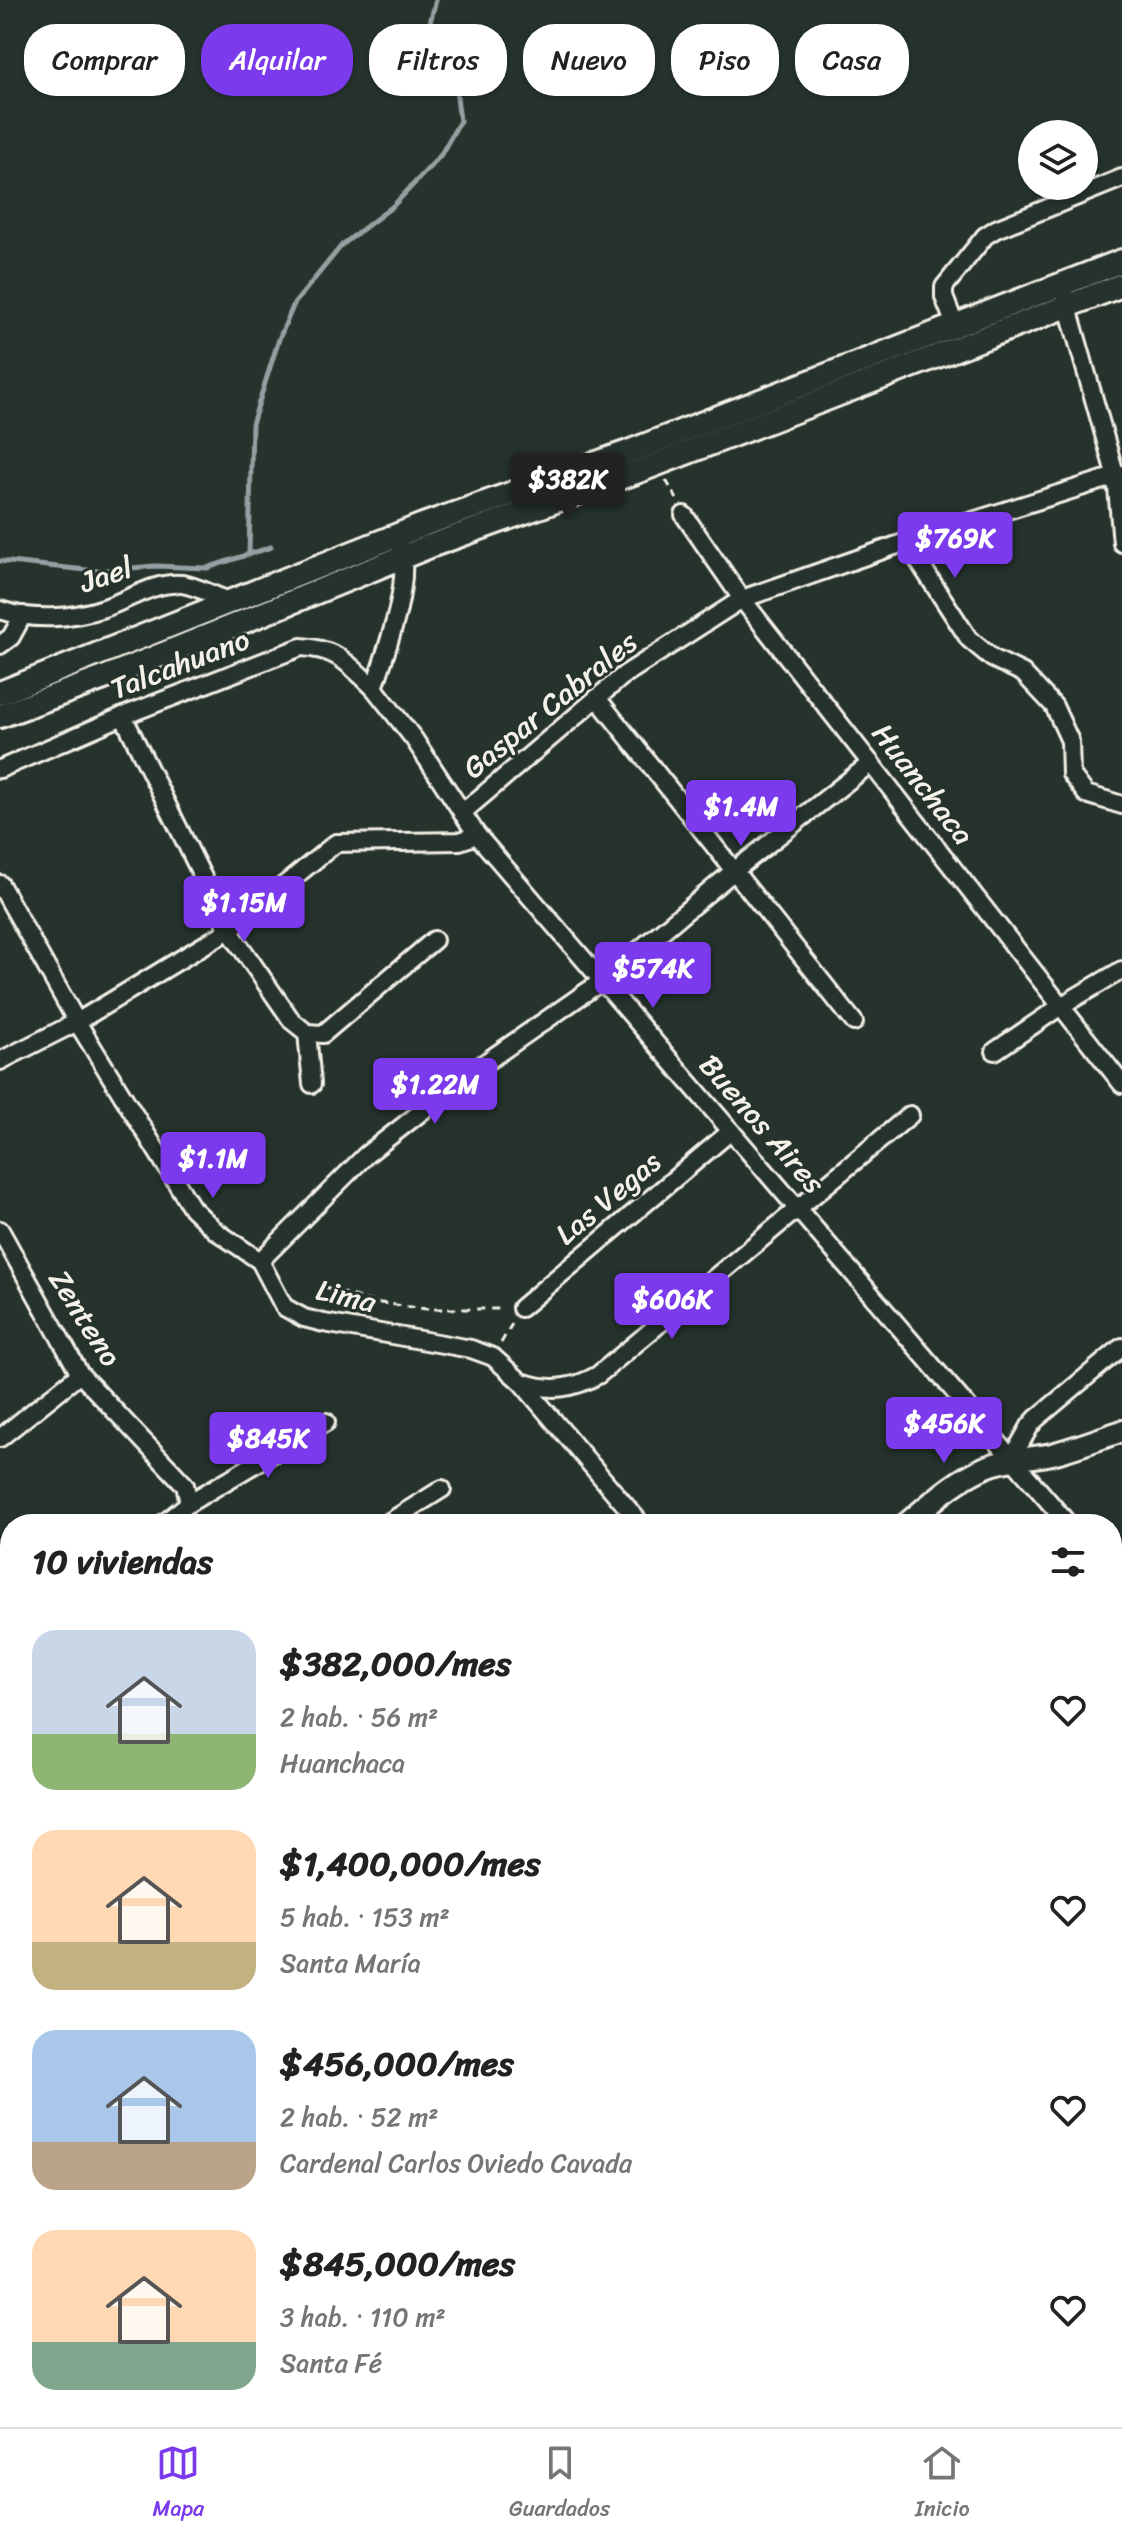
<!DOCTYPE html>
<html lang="es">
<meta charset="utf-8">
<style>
:root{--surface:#fff;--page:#f6f6f6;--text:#222;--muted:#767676;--line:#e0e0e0;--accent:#7c3aed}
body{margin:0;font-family:Sriracha,sans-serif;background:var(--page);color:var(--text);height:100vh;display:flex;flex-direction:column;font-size:30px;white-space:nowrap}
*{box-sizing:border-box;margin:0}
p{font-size:26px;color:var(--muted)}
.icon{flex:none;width:44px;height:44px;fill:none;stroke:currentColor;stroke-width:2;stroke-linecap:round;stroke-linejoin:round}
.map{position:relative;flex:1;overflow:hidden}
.side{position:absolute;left:0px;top:1514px;width:1122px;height:914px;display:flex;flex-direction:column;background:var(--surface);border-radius:32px 32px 0 0;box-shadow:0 2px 6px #0004}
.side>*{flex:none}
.guide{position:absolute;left:24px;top:24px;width:1074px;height:72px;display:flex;gap:16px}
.fabs{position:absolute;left:1018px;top:120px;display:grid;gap:16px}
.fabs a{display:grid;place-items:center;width:80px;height:80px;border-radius:50%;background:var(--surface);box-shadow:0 2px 6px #0004;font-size:40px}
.price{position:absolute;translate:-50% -68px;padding:0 18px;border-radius:8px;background:var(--accent);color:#fff;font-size:26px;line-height:52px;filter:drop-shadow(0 2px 4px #0008)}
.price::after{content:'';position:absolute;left:50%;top:48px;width:24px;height:18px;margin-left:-12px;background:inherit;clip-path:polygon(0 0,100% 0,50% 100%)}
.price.on{background:#222;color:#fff}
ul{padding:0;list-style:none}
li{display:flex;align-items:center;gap:24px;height:200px;padding:0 32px}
li span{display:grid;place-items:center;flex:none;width:224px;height:160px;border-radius:24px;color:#555}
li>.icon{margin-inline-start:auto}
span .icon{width:96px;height:96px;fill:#fffc;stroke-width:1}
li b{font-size:34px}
h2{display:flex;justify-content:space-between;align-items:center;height:96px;padding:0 32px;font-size:34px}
.pill{padding:0 28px;border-radius:32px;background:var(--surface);box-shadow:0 2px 6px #0004;font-size:28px;line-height:72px}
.pill.on{background:var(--accent);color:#fff}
.tab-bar{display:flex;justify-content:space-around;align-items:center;height:112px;border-top:2px solid var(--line);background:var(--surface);font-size:22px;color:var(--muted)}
.tab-bar a{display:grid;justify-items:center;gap:4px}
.tab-bar .on{color:var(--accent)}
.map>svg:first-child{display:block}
.green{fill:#596d51;stroke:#a6af9c;stroke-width:2}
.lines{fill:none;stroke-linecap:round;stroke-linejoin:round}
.stream{stroke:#95a0a2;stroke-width:5}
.minor-casing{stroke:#f4f1e8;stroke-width:22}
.tertiary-casing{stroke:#f4f1e8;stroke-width:26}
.secondary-casing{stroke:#f4f1e8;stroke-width:28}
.path{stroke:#f4f1e8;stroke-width:3;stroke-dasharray:8 6;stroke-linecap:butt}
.minor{stroke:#26332d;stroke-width:16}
.tertiary{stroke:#26332d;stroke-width:20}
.secondary{stroke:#26332d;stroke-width:22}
.rail{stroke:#f4f1e8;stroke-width:5}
.labels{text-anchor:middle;stroke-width:6;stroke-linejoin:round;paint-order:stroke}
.street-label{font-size:30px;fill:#f4f1e8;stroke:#26332d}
</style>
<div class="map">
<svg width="1122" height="2427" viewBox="0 0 1122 2427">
<rect width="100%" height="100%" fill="#26332d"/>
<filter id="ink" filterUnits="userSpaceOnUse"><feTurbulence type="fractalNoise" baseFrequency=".0125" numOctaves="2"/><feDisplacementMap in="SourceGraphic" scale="16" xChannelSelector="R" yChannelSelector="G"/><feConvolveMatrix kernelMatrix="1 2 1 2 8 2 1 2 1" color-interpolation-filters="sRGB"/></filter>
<g filter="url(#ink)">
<path class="green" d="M369,2418H503L510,2427H359Z"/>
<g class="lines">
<g class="stream">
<path d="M249,554L252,424L279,339L294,304L342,245L393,206L440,156L460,121L455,81L425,41L436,0"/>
<path d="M0,561L96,571L155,566L207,568L271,547"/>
</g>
<defs>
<g id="minor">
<path d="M1065,297L1116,477L1122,543"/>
<path d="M955,325L944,297V287L985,236L996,229L1122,178"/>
<path d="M684,515L742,599L1122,1084"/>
<path d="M906,542L969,639L992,658L1023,673L1054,706L1070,741L1071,774L1086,794L1122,805"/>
<path d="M401,549C411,585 386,651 374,688L414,739L477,835L1068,1524"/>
<path d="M0,610C33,621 71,619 104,608C129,600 155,581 182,584C197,586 214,596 229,601"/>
<path d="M0,645L11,637L23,615"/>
<path d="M597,698L854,1022"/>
<path d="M123,716L229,930L292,1021L307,1033L323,1034L434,940"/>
<path d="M0,769L123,716L301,647C339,649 348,664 374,688"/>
<path d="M462,813L624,675L742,599L906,542L1122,474"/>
<path d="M0,884L77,1022L192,1208L216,1231L260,1261L284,1307L304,1318L324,1323L471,1349L493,1357L521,1382L641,1524"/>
<path d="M307,1033L312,1084"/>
<path d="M995,1051L1061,1006L1122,970"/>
<path d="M0,1061L77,1022L229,930L336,843L460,841L477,835"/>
<path d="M0,1230L80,1374L185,1485L189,1503"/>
<path d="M260,1261L366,1155L476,1069L602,981L734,871L871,763"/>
<path d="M521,1308L731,1131"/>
<path d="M522,1382C550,1392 573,1389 598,1375L910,1115"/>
<path d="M0,1438L80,1374"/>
<path d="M1012,1458L1030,1426L1036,1419L1122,1347"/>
<path d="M163,1524L189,1503L326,1422"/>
<path d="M386,1524L442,1489"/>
<path d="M1112,1576L1122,1588"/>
<path d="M0,1654L10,1646"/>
<path d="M1112,1769L1122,1761"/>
<path d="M0,1782L10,1794"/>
<path d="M0,1873L10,1865"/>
<path d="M1112,2078L1122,2090"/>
<path d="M0,2099L8,2092"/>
<path d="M0,2288L10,2299"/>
<path d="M112,2418L119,2427"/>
<path d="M534,2418L541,2427"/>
<path d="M334,2427L345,2418"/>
</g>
<g id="tertiary">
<path d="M906,1524C931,1503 955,1480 986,1467C1007,1458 1029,1459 1052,1454C1075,1448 1099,1439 1122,1431"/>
<path d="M0,2285L10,2277"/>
</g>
<g id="secondary">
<path d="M0,693L423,525L628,452L1122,261"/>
<path d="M0,716L104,678L430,546L639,471L1122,285"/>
<path d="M1112,2191L1122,2183"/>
<path d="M1112,2227L1122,2219"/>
<path d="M832,2427L843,2418"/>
<path d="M875,2427L886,2418"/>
</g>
</defs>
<use href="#minor" class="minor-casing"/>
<use href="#tertiary" class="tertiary-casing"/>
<use href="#secondary" class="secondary-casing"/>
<g class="path">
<path d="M666,480L678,501"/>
<path d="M325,1287L372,1302L427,1309H503"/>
<path d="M501,1343L513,1322"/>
</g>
<use href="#minor" class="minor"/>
<use href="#tertiary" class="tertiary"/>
<use href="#secondary" class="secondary"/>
<g class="rail">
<path d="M1112,2336L1122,2327"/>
<path d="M1112,2356L1122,2346"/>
<path d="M1033,2427L1040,2418"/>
<path d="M1050,2427L1057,2418"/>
</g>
</g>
</g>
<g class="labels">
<g class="street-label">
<text transform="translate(106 575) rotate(-19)" y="10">Jael</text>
<text transform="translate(180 664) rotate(-21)" y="10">Talcahuano</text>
<text transform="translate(550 705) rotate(-39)" y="10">Gaspar Cabrales</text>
<text transform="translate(923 784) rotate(52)" y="10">Huanchaca</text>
<text transform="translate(762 1124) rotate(49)" y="10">Buenos Aires</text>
<text transform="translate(608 1198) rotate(-40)" y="10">Las Vegas</text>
<text transform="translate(346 1296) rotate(13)" y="10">Lima</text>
<text transform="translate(85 1318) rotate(58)" y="10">Zenteno</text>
</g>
</g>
</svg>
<div class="fabs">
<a><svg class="icon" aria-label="layers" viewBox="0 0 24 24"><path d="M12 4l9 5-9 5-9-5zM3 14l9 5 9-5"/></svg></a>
</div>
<b class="price on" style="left:568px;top:521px">$382K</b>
<b class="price" style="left:955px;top:580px">$769K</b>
<b class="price" style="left:741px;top:848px">$1.4M</b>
<b class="price" style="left:244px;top:944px">$1.15M</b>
<b class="price" style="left:653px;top:1010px">$574K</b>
<b class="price" style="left:435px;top:1126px">$1.22M</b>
<b class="price" style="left:213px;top:1200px">$1.1M</b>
<b class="price" style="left:672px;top:1341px">$606K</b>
<b class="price" style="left:944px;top:1465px">$456K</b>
<b class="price" style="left:268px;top:1480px">$845K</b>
<div class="guide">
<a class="pill">Comprar</a>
<a class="pill on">Alquilar</a>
<a class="pill">Filtros</a>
<a class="pill">Nuevo</a>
<a class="pill">Piso</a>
<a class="pill">Casa</a>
</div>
<section class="side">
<h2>10 viviendas<svg class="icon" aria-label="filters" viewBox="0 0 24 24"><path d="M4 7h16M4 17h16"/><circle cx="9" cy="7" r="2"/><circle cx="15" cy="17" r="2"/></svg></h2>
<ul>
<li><span style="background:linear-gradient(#c9d6e8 65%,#8fb573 0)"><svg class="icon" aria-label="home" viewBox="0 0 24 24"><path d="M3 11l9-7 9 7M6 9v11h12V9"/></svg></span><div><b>$382,000/mes</b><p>2 hab. · 56 m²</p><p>Huanchaca</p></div><svg class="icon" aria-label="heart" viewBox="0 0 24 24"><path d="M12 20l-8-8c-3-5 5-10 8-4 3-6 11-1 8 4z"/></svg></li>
<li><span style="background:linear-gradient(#ffd9b3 70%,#c2b280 0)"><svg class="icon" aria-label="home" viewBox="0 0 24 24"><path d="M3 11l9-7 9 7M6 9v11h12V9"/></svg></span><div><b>$1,400,000/mes</b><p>5 hab. · 153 m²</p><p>Santa María</p></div><svg class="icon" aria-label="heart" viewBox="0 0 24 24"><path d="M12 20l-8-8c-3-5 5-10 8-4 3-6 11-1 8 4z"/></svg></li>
<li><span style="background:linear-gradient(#a9c7e8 70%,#b9a48a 0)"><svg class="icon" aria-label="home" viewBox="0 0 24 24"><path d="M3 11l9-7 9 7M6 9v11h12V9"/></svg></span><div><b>$456,000/mes</b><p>2 hab. · 52 m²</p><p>Cardenal Carlos Oviedo Cavada</p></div><svg class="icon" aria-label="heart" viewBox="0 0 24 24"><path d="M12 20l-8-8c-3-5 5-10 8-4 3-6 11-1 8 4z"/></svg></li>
<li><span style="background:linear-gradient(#ffd9b3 70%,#7fa58c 0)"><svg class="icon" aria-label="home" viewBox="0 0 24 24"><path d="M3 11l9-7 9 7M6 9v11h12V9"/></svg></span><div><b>$845,000/mes</b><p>3 hab. · 110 m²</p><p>Santa Fé</p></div><svg class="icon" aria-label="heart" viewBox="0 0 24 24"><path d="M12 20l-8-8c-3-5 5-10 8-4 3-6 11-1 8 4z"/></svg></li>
</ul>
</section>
</div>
<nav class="tab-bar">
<a class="on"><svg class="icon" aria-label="map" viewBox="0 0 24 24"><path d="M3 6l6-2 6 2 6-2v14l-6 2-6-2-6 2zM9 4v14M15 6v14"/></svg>Mapa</a>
<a><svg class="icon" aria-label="saved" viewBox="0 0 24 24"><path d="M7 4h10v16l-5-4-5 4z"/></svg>Guardados</a>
<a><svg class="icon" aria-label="home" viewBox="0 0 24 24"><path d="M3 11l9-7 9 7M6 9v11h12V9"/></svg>Inicio</a>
</nav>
